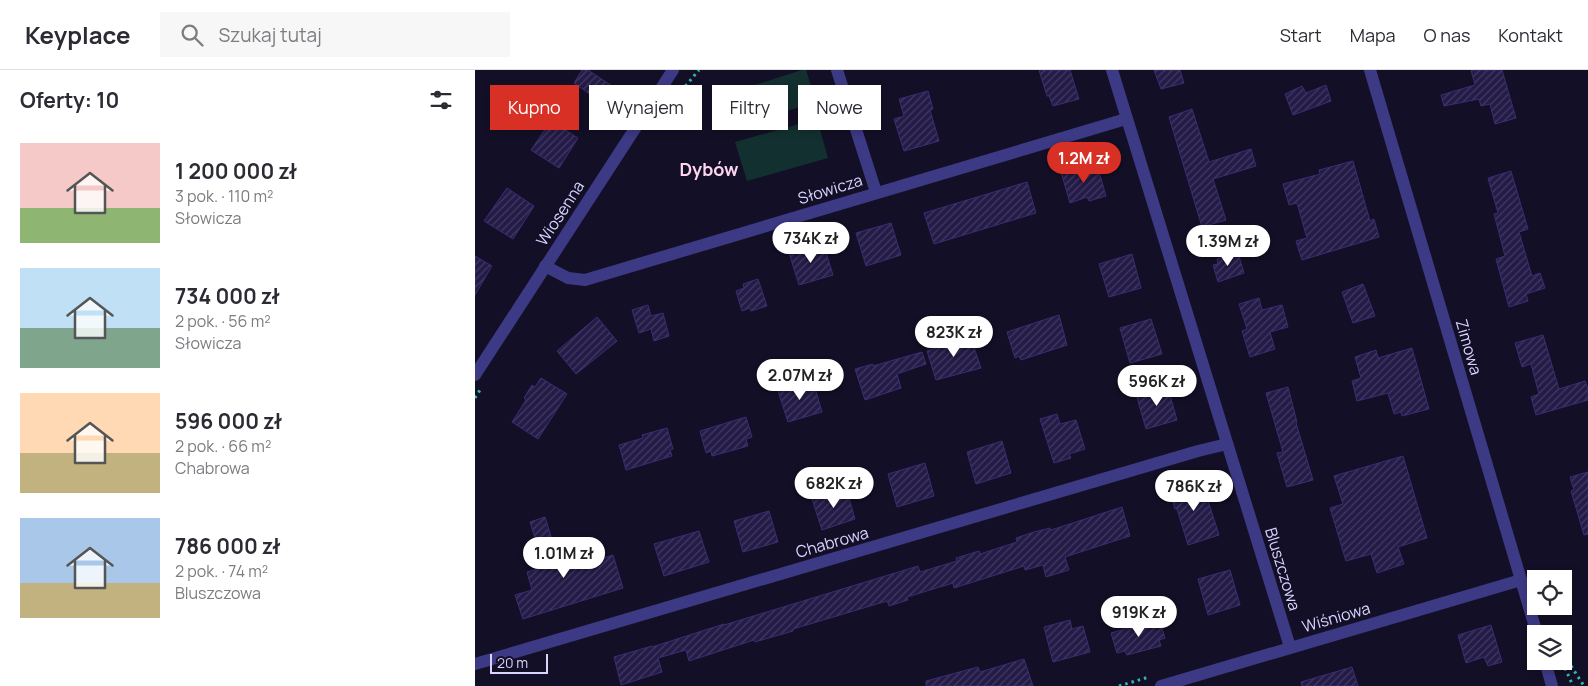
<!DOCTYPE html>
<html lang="pl">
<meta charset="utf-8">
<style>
:root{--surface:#fff;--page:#f7f7f7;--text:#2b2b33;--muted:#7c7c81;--line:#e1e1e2;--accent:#d93025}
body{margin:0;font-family:Manrope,sans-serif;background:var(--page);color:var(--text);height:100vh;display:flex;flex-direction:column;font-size:19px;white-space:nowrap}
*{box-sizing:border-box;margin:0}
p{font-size:16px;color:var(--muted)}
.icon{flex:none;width:28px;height:28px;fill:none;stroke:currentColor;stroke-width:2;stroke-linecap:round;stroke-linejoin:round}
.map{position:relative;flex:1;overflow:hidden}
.drawer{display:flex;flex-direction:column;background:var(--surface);width:475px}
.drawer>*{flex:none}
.top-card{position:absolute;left:15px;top:15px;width:475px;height:45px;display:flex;gap:10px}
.tools{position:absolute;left:1052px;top:500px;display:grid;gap:10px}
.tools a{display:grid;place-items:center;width:45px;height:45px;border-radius:0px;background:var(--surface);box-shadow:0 2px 8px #0003;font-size:25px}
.scale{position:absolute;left:15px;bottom:12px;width:58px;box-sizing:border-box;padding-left:5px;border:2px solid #d9d4ff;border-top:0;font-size:14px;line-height:18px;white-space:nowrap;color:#d9d4ff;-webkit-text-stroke:4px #130f26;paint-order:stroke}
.price{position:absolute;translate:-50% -42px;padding:0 11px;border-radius:18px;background:#fff;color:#222;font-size:16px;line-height:32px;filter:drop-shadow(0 1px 2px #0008)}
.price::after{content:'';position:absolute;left:50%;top:30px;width:15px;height:11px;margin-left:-8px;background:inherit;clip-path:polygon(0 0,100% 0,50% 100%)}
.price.selected{background:var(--accent);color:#fff}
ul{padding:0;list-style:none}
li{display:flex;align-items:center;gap:15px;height:125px;padding:0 20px}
li span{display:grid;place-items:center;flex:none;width:140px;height:100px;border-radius:0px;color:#555}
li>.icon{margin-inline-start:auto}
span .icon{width:60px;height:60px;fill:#fffc;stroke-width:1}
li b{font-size:21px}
h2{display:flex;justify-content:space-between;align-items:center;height:60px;padding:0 20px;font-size:21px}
.chip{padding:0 18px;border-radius:0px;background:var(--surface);box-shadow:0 2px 8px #0003;font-size:18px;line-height:45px}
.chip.selected{background:var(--accent);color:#fff}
header{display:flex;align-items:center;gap:30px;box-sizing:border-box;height:70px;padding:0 25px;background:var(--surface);border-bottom:1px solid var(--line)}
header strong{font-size:24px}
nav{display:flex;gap:28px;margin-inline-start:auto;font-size:18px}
.search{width:350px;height:45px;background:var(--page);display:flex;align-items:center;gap:12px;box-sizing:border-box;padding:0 18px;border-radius:0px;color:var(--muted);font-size:19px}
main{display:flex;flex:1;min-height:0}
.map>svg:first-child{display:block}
.park{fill:#12302f}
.building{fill:url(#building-hatch);stroke:#3b2d73}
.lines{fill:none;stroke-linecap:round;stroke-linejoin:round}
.path{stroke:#2fb8b0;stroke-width:3;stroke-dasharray:2.5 4;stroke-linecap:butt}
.street{stroke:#3d3a85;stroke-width:12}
.labels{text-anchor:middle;stroke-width:4;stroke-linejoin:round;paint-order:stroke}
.street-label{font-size:16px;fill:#d9d4ff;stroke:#130f26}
.neighbourhood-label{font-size:18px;font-weight:bold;fill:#ffd6f0;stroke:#130f26}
</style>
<header>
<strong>Keyplace</strong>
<div class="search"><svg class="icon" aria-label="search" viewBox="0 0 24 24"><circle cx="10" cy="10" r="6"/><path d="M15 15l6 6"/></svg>Szukaj tutaj</div>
<nav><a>Start</a><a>Mapa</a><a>O nas</a><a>Kontakt</a></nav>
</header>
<main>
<section class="drawer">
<h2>Oferty: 10<svg class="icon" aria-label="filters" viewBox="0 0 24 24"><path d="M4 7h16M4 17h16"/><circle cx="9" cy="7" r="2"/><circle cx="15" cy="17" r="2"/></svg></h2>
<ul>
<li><span style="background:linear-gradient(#f6c9c9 65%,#8fb573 0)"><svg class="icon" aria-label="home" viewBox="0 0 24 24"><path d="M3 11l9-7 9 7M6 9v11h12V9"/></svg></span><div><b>1 200 000 zł</b><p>3 pok. · 110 m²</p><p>Słowicza</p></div></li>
<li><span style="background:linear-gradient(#bfe0f5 60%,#7fa58c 0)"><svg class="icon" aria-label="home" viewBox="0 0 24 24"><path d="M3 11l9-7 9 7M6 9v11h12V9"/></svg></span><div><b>734 000 zł</b><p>2 pok. · 56 m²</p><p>Słowicza</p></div></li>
<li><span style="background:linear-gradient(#ffd9b3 60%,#c2b280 0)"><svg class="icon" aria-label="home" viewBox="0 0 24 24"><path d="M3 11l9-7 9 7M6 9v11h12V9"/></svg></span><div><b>596 000 zł</b><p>2 pok. · 66 m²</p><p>Chabrowa</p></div></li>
<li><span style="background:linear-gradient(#a9c7e8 65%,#c2b280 0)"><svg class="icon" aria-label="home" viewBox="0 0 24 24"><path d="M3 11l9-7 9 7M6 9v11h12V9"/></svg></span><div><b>786 000 zł</b><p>2 pok. · 74 m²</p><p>Bluszczowa</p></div></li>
</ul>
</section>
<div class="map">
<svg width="1113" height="616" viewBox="0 0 1113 616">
<defs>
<pattern id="building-hatch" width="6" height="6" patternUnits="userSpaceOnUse" patternTransform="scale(1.25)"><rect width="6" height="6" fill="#241b47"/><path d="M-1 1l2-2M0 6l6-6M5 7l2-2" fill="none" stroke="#433b63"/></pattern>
</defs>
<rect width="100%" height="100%" fill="#130f26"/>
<g class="park">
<path d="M327,0H331L341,32L280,51L270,18Z"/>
<path d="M342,49L353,88L272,111L260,72Z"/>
</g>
<g class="building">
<path d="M107,0H113L137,16L126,32L99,13Z"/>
<path d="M564,0H595L604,29L578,36L574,26H572Z"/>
<path d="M679,0H705L709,13L686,19Z"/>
<path d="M996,0H1027L1041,48L1020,54L1015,34L1006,36L1004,29L969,36L966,25L1000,15Z"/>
<path d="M851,15L856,31L818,45L810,24L827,16L831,23Z"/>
<path d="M453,21L458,39L455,40L464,71L429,81L419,49L429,46L424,29Z"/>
<path d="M717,39L734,92L776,79L781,96L738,109L751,150L727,157L694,47Z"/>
<path d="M76,51L103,68L84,98L56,80Z"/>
<path d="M878,91L895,151L899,149L904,167L827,190L821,171L832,168L822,133L814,135L808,114L845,104L844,100Z"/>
<path d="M622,95L631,126L614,131L612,127L595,133L586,102L604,97L605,100Z"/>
<path d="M1036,101L1053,159L1044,162L1057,206L1065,203L1070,218L1051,224L1053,231L1034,237L1021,189L1030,186L1019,144L1023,143L1013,108Z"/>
<path d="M552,112L561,143L459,174L449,143Z"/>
<path d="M32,118L59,136L38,169L9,151Z"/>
<path d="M416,153L426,185L391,196L381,163Z"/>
<path d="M348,173L358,205L324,215L314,183Z"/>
<path d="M763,183L769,203L743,212L738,195L743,194L742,189Z"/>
<path d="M657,184L666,218L634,227L624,194Z"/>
<path d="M0,186L17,196L0,225Z"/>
<path d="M283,209L292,236L276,241L275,238L267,241L261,221L269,218L268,214Z"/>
<path d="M888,214L900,246L878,253L867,222Z"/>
<path d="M784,228L787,240L807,235L813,257L795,262L800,279L775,287L767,261L772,259L764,234Z"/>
<path d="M173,235L176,246L188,243L194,266L179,271L176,259L164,263L157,240Z"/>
<path d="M584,245L592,275L546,290L544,286L540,288L532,262Z"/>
<path d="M122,247L142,271L101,304L82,281Z"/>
<path d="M676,249L687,284L655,293L645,258Z"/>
<path d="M494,263L506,298L461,310L452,281L476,273L475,269Z"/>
<path d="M1068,265L1084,319L1110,311L1113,319V330L1061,345L1056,327L1064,324L1056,294L1047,297L1040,273Z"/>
<path d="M937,278L954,339L927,346L926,342L919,344L913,323L882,331L877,311L886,308L880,287L901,280L903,288Z"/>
<path d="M447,282L451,294L422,304L426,318L390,330L380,299L398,294V296Z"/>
<path d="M66,308L92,324L63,369L37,352L51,330L49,328L57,315L60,317Z"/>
<path d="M338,311L347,342L313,352L303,321Z"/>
<path d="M692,315L702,350L671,359L661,324Z"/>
<path d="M813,317L822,352L821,353L838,410L812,417L802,383L808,382L791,323Z"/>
<path d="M582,344L585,354L601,350L610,379L594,384L596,388L579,393L565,349Z"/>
<path d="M271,347L277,367L271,369L273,376L237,386L236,381L231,383L225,361Z"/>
<path d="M192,358L198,379L195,380L197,386L151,400L144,375L168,368L167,365Z"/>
<path d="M527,371L536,403L501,414L492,382Z"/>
<path d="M928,386L952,468L923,477L929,494L902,503L896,484L871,491L855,438L868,434L859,406Z"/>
<path d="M450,393L459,426L422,437L413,404Z"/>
<path d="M1113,402V464L1109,465L1096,421L1099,420L1095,407Z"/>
<path d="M726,409L744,465L713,475L702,439H700L694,419Z"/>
<path d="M371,418L380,449L347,460L337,429Z"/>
<path d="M647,437L655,466L590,487L594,500L571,507L568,495L550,500L549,496L479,518L478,513L432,527L433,530L414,536L412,531L318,559V561L280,572L279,570L214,591L211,580L183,588L187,602L146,615L139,587L177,576V577L249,554V555L443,496L445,502L482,491L481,488L504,481L505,484L542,472L541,468L559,462L575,458L576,460Z"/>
<path d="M294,441L303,472L268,482L259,451Z"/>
<path d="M70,447L87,502L138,485L148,518L48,549L40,525L57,520L52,502L69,497L55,452Z"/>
<path d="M224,461L234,492L189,506L179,474Z"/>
<path d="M755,500L765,535L733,545L723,509Z"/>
<path d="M684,549L690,568L684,570L686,576L652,585L650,581L642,583L636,563Z"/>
<path d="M595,550L597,559L608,556L615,582L578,592L569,557Z"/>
<path d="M1016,555L1027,592L1013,596L1009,587L991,593L983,565Z"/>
<path d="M549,589L558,616H451V611L503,597L505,602Z"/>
<path d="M877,597L883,616H827L826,612Z"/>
</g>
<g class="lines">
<g class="path">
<path d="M202,26L224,0"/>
<path d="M0,328L5,320"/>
<path d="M1089,585L1109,616"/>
<path d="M1090,598L1098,616"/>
<path d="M644,616L674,607"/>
</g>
<g class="street">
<path d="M362,0L401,122"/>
<path d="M637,0L815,577"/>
<path d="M895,0L1062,564"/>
<path d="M70,196L93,208L110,210L651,49"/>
<path d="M0,305L198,0"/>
<path d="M1070,591L1077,616"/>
<path d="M0,594L723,381L752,374"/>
<path d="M686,616L1046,510"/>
</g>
</g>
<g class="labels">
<g class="street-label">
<text transform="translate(355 119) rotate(-17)" y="6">Słowicza</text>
<text transform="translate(85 143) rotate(-57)" y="6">Wiosenna</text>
<text transform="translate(994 277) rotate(74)" y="6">Zimowa</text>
<text transform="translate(357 472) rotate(-16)" y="6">Chabrowa</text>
<text transform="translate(808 499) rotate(73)" y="6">Bluszczowa</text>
<text transform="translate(861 547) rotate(-16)" y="6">Wiśniowa</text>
</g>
<g class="neighbourhood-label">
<text x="234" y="106">Dybów</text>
</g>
</g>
</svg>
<div class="tools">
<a><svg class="icon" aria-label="locate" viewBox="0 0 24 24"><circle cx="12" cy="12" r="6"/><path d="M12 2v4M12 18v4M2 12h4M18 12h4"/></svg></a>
<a><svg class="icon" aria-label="layers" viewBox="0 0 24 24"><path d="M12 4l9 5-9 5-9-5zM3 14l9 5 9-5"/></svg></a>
</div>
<div class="scale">20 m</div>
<b class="price selected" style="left:609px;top:114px">1.2M zł</b>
<b class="price" style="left:336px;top:194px">734K zł</b>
<b class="price" style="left:753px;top:197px">1.39M zł</b>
<b class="price" style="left:479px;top:288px">823K zł</b>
<b class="price" style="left:325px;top:331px">2.07M zł</b>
<b class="price" style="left:682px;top:337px">596K zł</b>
<b class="price" style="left:359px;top:439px">682K zł</b>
<b class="price" style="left:719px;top:442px">786K zł</b>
<b class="price" style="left:89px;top:509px">1.01M zł</b>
<b class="price" style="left:664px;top:568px">919K zł</b>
<div class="top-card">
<a class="chip selected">Kupno</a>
<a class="chip">Wynajem</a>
<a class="chip">Filtry</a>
<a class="chip">Nowe</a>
</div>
</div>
</main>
